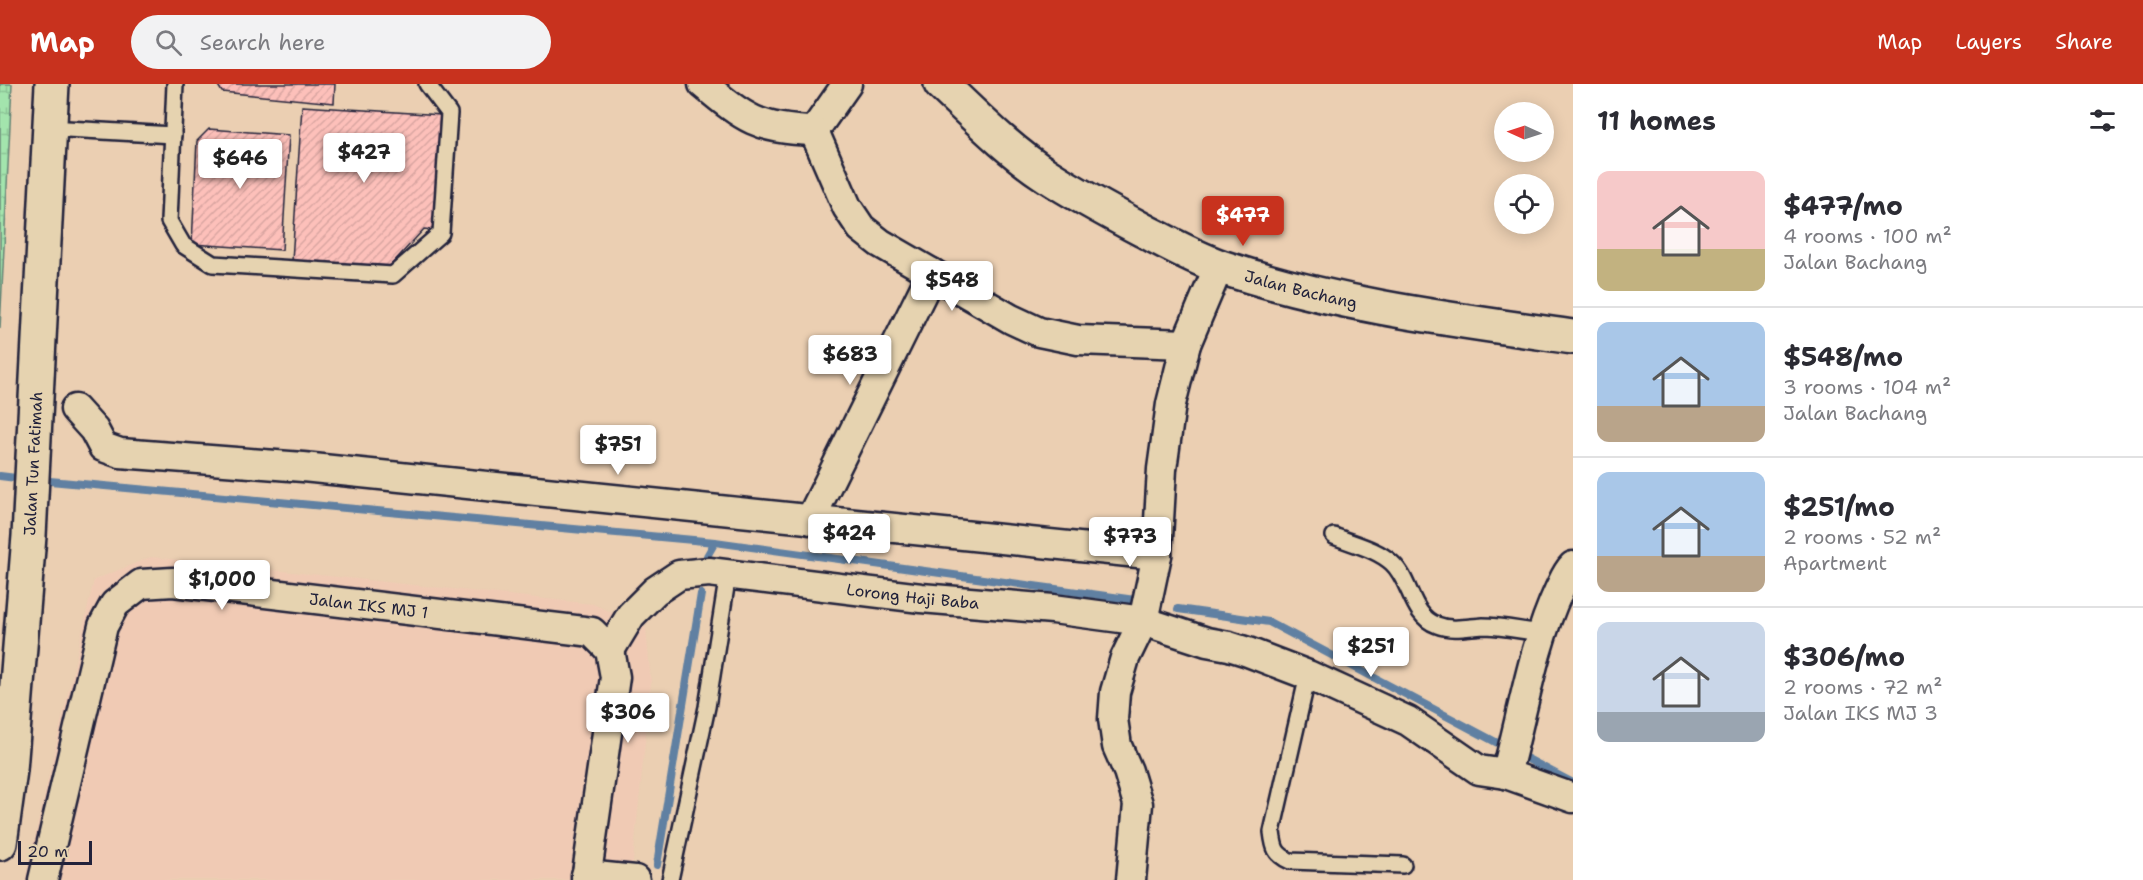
<!DOCTYPE html>
<meta charset="utf-8">
<style>
:root{--surface:#fff;--page:#f2f2f3;--text:#2b2b33;--muted:#7c7c81;--line:#e1e1e2;--accent:#c8321e}
body{margin:0;font-family:"Shantell Sans",sans-serif;background:var(--page);color:var(--text);height:100vh;display:flex;flex-direction:column;font-size:22px;white-space:nowrap}
*{box-sizing:border-box;margin:0}
p{font-size:20px;color:var(--muted)}
.icon{flex:none;width:33px;height:33px;fill:none;stroke:currentColor;stroke-width:2;stroke-linecap:round;stroke-linejoin:round}
.map{position:relative;flex:1;overflow:hidden}
.details{display:flex;flex-direction:column;background:var(--surface);width:570px}
.details>*{flex:none}
.needle{width:39px;rotate:273deg}
.controls{position:absolute;left:1494px;top:18px;display:grid;gap:12px}
.controls a{display:grid;place-items:center;width:60px;height:60px;border-radius:50%;background:var(--surface);box-shadow:0 3px 15px #0003;font-size:30px}
.scale{position:absolute;left:18px;bottom:15px;width:74px;box-sizing:border-box;padding-left:6px;border:3px solid #22223b;border-top:0;font-size:16px;line-height:21px;white-space:nowrap;color:#22223b;-webkit-text-stroke:4px #e6d3b0;paint-order:stroke}
.price{position:absolute;translate:-50% -51px;padding:0 14px;border-radius:6px;background:#fff;color:#222;font-size:20px;line-height:39px;filter:drop-shadow(0 2px 3px #0008)}
.price::after{content:'';position:absolute;left:50%;top:36px;width:18px;height:14px;margin-left:-9px;background:inherit;clip-path:polygon(0 0,100% 0,50% 100%)}
.price.on{background:var(--accent);color:#fff}
ul{padding:0;list-style:none}
li{display:flex;align-items:center;gap:18px;height:150px;padding:0 24px}
li+li{border-top:2px solid var(--line)}
li span{display:grid;place-items:center;flex:none;width:168px;height:120px;border-radius:12px;color:#555}
li>.icon{margin-inline-start:auto}
span .icon{width:72px;height:72px;fill:#fffc;stroke-width:1}
li b{font-size:26px}
h2{display:flex;justify-content:space-between;align-items:center;height:72px;padding:0 24px;font-size:26px}
header{display:flex;align-items:center;gap:36px;box-sizing:border-box;height:84px;padding:0 30px;background:var(--accent);color:#fff}
header strong{font-size:28px}
nav{display:flex;gap:33px;margin-inline-start:auto;font-size:21px}
.search{width:420px;height:54px;background:var(--page);display:flex;align-items:center;gap:15px;box-sizing:border-box;padding:0 21px;border-radius:33px;color:var(--muted);font-size:22px}
main{display:flex;flex:1;min-height:0}
.map>svg:first-child{display:block}
.built{fill:#f0cab4}
.wetland{fill:url(#wetland-marsh);stroke:#628374;stroke-width:1.5}
.lines{fill:none;stroke-linecap:round;stroke-linejoin:round}
.stream{stroke:#6080a2;stroke-width:8}
.building{fill:url(#building-hatch);stroke:#22223b;stroke-width:1.5}
.lane-casing{stroke:#22223b;stroke-width:20}
.street-casing{stroke:#22223b;stroke-width:33}
.secondary-casing{stroke:#22223b;stroke-width:38}
.lane{stroke:#e6d3b0;stroke-width:15}
.street{stroke:#e6d3b0;stroke-width:28}
.secondary{stroke:#e6d3b0;stroke-width:33}
.labels{text-anchor:middle;stroke-width:4.5;stroke-linejoin:round;paint-order:stroke}
.street-label{font-size:16px;fill:#22223b;stroke:#e6d3b0}
</style>
<header>
<strong>Map</strong>
<div class="search"><svg class="icon" aria-label="search" viewBox="0 0 24 24"><circle cx="10" cy="10" r="6"/><path d="M15 15l6 6"/></svg>Search here</div>
<nav><a>Map</a><a>Layers</a><a>Share</a></nav>
</header>
<main>
<div class="map">
<svg width="1573" height="796" viewBox="0 0 1573 796">
<defs>
<pattern id="wetland-marsh" width="20" height="14" patternUnits="userSpaceOnUse" patternTransform="scale(1.5)"><rect width="20" height="14" fill="#a3e4ad"/><path d="M1 5h8M5 5V1M11 12h8M15 12V8" fill="none" stroke="#8cc396"/></pattern>
<pattern id="building-hatch" width="6" height="6" patternUnits="userSpaceOnUse" patternTransform="scale(1.5)"><rect width="6" height="6" fill="#fdc0ba"/><path d="M-1 1l2-2M0 6l6-6M5 7l2-2" fill="none" stroke="#d9a5a1"/></pattern>
</defs>
<rect width="100%" height="100%" fill="#ebcfb2"/>
<filter id="ink" filterUnits="userSpaceOnUse"><feTurbulence type="fractalNoise" baseFrequency=".0167" numOctaves="2"/><feDisplacementMap in="SourceGraphic" scale="12" xChannelSelector="R" yChannelSelector="G"/><feConvolveMatrix kernelMatrix="1 2 1 2 8 2 1 2 1" color-interpolation-filters="sRGB"/></filter>
<g filter="url(#ink)">
<path class="built" d="M151,473L593,520L646,544L651,599L631,796H25L94,496Z"/>
<path class="wetland" d="M0,0H12L0,245Z"/>
<g class="lines">
<g class="stream">
<path d="M0,392L24,395"/>
<path d="M39,396L715,458L1135,516"/>
<path d="M707,472L715,458"/>
<path d="M1178,525L1269,538L1573,699"/>
<path d="M657,781L701,510"/>
</g>
</g>
<g class="building">
<path d="M217,0H335L334,19L222,8Z"/>
<path d="M302,22L442,31L434,146L424,145L390,182L292,177Z"/>
<path d="M209,45L289,51L282,166L192,160L197,57Z"/>
</g>
<g class="lines">
<defs>
<g id="lane">
<path d="M175,0L169,137L183,161L213,180L393,191L441,149L449,29L427,0"/>
<path d="M49,44L173,51"/>
<path d="M1334,452C1353,460 1377,465 1392,479C1411,496 1411,532 1437,541C1452,547 1467,543 1483,542C1502,542 1523,547 1542,549"/>
<path d="M1308,591L1272,748C1274,764 1275,770 1290,777L1403,781"/>
<path d="M670,796L707,623L728,490"/>
</g>
<g id="street">
<path d="M703,0C745,35 758,45 814,47L847,0"/>
<path d="M814,47L847,123L861,144L880,159L1011,235L1039,248L1078,256L1186,260"/>
<path d="M75,325L94,346L103,363L120,369L303,383L1157,471"/>
<path d="M810,436L932,189"/>
<path id="s1" d="M610,566L631,531L655,507L679,491L709,488L921,514L1053,525L1143,537L1207,558L1229,562L1248,568L1308,591L1408,637L1479,686L1506,690L1573,714"/>
<path d="M1506,690C1523,629 1532,564 1559,506C1563,498 1566,489 1573,482"/>
<path d="M586,791L635,796"/>
<path id="s2" d="M43,796L103,542L115,520L141,500L173,498L592,548L610,566L615,593L586,796"/>
<path d="M1131,796L1138,720L1128,687L1117,662L1113,635L1115,608L1125,574L1143,537L1157,471L1162,385L1171,320L1186,260L1219,182"/>
</g>
<g id="secondary">
<path id="s3" d="M941,0C975,32 1009,67 1048,92C1079,112 1111,129 1143,146C1168,159 1195,174 1221,183C1335,221 1454,236 1573,253"/>
<path id="s4" d="M0,759L10,686L29,452L52,0"/>
</g>
</defs>
<use href="#lane" class="lane-casing"/>
<use href="#street" class="street-casing"/>
<use href="#secondary" class="secondary-casing"/>
<use href="#lane" class="lane"/>
<use href="#street" class="street"/>
<use href="#secondary" class="secondary"/>
</g>
</g>
<g class="labels">
<g class="street-label">
<text dy="6" stroke="none"><textPath href="#s3" startOffset="420">Jalan Bachang</textPath></text>
<text dy="6" stroke="none"><textPath href="#s4" startOffset="381">Jalan Tun Fatimah</textPath></text>
<text dy="6" stroke="none"><textPath href="#s1" startOffset="339">Lorong Haji Baba</textPath></text>
<text dy="6" stroke="none"><textPath href="#s2" startOffset="548">Jalan IKS MJ 1</textPath></text>
</g>
</g>
</svg>
<div class="controls">
<a><svg class="needle" viewBox="-14 -14 28 28"><path d="M0-13l5 13h-10z" fill="#e53935"/><path d="M0 13l5-13h-10z" fill="#7c7c81"/></svg></a>
<a><svg class="icon" aria-label="locate" viewBox="0 0 24 24"><circle cx="12" cy="12" r="6"/><path d="M12 2v4M12 18v4M2 12h4M18 12h4"/></svg></a>
</div>
<div class="scale">20 m</div>
<b class="price" style="left:364px;top:100px">$427</b>
<b class="price" style="left:240px;top:106px">$646</b>
<b class="price on" style="left:1243px;top:163px">$477</b>
<b class="price" style="left:952px;top:228px">$548</b>
<b class="price" style="left:850px;top:302px">$683</b>
<b class="price" style="left:618px;top:392px">$751</b>
<b class="price" style="left:849px;top:481px">$424</b>
<b class="price" style="left:1130px;top:484px">$773</b>
<b class="price" style="left:222px;top:527px">$1,000</b>
<b class="price" style="left:1371px;top:594px">$251</b>
<b class="price" style="left:628px;top:660px">$306</b>
</div>
<section class="details">
<h2>11 homes<svg class="icon" aria-label="filters" viewBox="0 0 24 24"><path d="M4 7h16M4 17h16"/><circle cx="9" cy="7" r="2"/><circle cx="15" cy="17" r="2"/></svg></h2>
<ul>
<li><span style="background:linear-gradient(#f6c9c9 65%,#c2b280 0)"><svg class="icon" aria-label="home" viewBox="0 0 24 24"><path d="M3 11l9-7 9 7M6 9v11h12V9"/></svg></span><div><b>$477/mo</b><p>4 rooms · 100 m²</p><p>Jalan Bachang</p></div></li>
<li><span style="background:linear-gradient(#a9c7e8 70%,#b9a48a 0)"><svg class="icon" aria-label="home" viewBox="0 0 24 24"><path d="M3 11l9-7 9 7M6 9v11h12V9"/></svg></span><div><b>$548/mo</b><p>3 rooms · 104 m²</p><p>Jalan Bachang</p></div></li>
<li><span style="background:linear-gradient(#a9c7e8 70%,#b9a48a 0)"><svg class="icon" aria-label="home" viewBox="0 0 24 24"><path d="M3 11l9-7 9 7M6 9v11h12V9"/></svg></span><div><b>$251/mo</b><p>2 rooms · 52 m²</p><p>Apartment</p></div></li>
<li><span style="background:linear-gradient(#c9d6e8 75%,#9aa5b1 0)"><svg class="icon" aria-label="home" viewBox="0 0 24 24"><path d="M3 11l9-7 9 7M6 9v11h12V9"/></svg></span><div><b>$306/mo</b><p>2 rooms · 72 m²</p><p>Jalan IKS MJ 3</p></div></li>
</ul>
</section>
</main>
